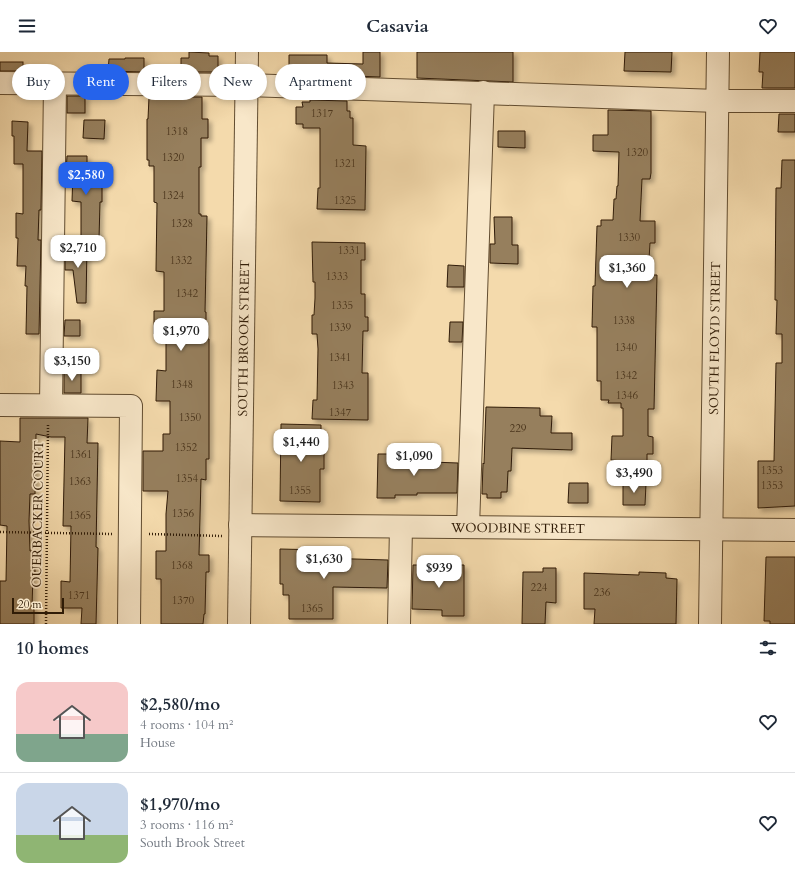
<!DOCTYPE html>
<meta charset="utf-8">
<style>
:root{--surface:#fff;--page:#f2f2f3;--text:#1f2937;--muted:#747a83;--line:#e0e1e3;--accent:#2563eb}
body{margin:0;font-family:Cardo,serif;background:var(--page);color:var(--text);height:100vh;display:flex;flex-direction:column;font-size:15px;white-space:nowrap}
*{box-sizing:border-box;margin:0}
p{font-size:13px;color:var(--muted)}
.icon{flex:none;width:22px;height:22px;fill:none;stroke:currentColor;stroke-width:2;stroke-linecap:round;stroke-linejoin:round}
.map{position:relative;height:572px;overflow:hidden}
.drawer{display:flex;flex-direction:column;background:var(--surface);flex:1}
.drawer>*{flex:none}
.banner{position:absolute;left:12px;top:12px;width:400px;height:36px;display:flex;gap:8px}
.scale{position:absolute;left:12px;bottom:10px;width:52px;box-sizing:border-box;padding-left:4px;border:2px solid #301c07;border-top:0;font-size:11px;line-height:14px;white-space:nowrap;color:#301c07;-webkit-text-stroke:3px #f8e7c9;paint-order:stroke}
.price{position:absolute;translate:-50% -34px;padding:0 9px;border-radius:8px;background:#fff;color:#222;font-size:13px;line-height:26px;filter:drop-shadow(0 1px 2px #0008)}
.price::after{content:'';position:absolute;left:50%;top:24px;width:12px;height:9px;margin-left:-6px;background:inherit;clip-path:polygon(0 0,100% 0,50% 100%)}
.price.on{background:var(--accent);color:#fff}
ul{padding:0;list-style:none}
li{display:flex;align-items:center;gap:12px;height:100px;padding:0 16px}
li+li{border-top:1px solid var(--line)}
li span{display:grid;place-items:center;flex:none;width:112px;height:80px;border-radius:12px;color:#555}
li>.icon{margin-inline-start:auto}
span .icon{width:48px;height:48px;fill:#fffc;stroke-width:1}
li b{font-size:17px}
h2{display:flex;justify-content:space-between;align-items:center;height:48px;padding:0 16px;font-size:17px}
.tag{padding:0 14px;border-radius:18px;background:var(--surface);box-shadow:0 2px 6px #0003;font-size:14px;line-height:36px}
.tag.on{background:var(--accent);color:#fff}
header{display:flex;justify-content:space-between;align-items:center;height:52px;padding:0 16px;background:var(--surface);font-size:18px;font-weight:700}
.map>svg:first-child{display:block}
.building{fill:#967f5d;stroke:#301c07;filter:url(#shadow)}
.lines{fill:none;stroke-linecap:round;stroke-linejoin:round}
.minor-casing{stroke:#614c30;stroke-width:24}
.path{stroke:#301c07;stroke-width:2.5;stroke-dasharray:1 2;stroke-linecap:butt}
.minor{stroke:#f8e7c9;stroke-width:22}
.labels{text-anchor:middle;stroke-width:3.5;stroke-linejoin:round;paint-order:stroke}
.number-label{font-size:11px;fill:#4a351c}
.street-label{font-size:13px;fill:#301c07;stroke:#f8e7c9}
</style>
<header><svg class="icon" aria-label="menu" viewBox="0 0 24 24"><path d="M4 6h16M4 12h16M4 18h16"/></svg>Casavia<svg class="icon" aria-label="heart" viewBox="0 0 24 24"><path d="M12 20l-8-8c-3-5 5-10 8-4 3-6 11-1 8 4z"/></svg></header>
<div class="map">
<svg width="795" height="572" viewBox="0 0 795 572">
<defs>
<filter id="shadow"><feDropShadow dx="3.5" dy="3.5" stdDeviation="2" flood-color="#0004"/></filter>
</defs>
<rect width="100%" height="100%" fill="#f4daac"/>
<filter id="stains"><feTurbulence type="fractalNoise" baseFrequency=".005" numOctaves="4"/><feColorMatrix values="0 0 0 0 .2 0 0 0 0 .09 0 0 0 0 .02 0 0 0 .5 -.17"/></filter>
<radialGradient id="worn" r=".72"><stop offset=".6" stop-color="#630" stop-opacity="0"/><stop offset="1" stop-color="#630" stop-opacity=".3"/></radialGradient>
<g class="building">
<path d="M189,0L209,1V4H218V20H181V6H189Z"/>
<path d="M363,0H380V25L303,22V20H289V3H327V11L363,12Z"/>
<path d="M417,0H513V30L417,26Z"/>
<path d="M625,0H672L671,20L624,19Z"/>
<path d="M760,0H795V36H762L763,20H759Z"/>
<path d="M125,6H144V20L108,19L109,7H125Z"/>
<rect x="0" y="10" width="23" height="9"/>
<rect x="67" y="44" width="18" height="17"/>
<path d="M149,45H202V67H208V86H201V115H199V162H201V164H207L205,260H206V287H209V407H206V428L201,427L199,503H209V520H206L205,562H204L203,572H161V527H156V499H166V462L168,439H143V399H163V382H170V349H156L157,318L166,319V282H154V259H164V220L156,219L157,151L154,150V114H149V108H147V67H148Z"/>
<path d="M310,48L347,49V59H350V66H353V93L366,94L365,158L317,157L318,136H320V76H303V72H296V55H303L302,50H310Z"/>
<path d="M608,58L651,59V121L650,127H642L640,169H655V191H650L648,223H657L654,357H648V384L653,385V402H647V411L611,408L612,384H623V356H621V351H608L609,348H601V329H597V275H592L593,234H595L597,174H601V168H613L614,147H616L617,134H618L619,100L593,99V83H608Z"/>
<path d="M779,62H795V80H778Z"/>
<path d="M84,68H105L104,87L83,86Z"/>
<path d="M12,69L28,70L27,99H42L41,158H39L38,188H41L39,282H26L27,234H25L26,214H17L18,186H16V161L23,162V112H14V84H12Z"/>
<path d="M498,79H525V96L498,95Z"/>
<path d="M67,104H87V126L102,127V150H100L99,187H81V150L72,149L73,120H66Z"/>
<path d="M782,108H795V454L758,456V409H774L776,311H782V282H776L777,248H775L776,136H781Z"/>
<path d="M494,165H512V193H518V212L490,211V192H495Z"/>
<path d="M312,190L365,191V208H361V242H365V265H368V279H363L362,321H368V368L312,367L313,348H317L318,297L317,282H312V263H314L315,246V230H313Z"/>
<path d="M65,194H87L86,251H77L73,218H65Z"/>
<path d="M448,213L464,214V235H447Z"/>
<path d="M65,268H80V284H64Z"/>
<path d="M450,270H463L462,290H449Z"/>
<path d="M64,319L81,320V341H64Z"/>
<path d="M486,355L540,356V364H552L551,381H572V398L512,396L511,419H508L507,440H501V446H487V442H482L483,411L484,412Z"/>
<path d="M20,366H88L87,391H98L96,495L98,496L96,572H81L82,556H61V529L70,530L71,474H63L65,385H51L36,382L35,442H30L29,469L30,499H35V522H33L32,555H34V572H0V529H6L7,474L0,473V389L20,390Z"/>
<path d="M281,372L321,373V399H324V417H320V450L280,449Z"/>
<path d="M378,402H396V406L431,407V410L458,411L457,441H417V443H395V446H377Z"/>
<path d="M569,431H588V451H568Z"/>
<path d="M623,432H646L645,453H623Z"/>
<path d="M280,497L321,498V506L388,508L387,536L333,535V567H289V543H283V532H280Z"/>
<path d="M766,505H795V572H770V569H764Z"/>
<path d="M413,513H464V564H442V558L412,557Z"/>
<path d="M543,516H556V551L546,550L545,572H522L523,520H543Z"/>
<path d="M639,520L666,521V526L677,527L676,572H594L595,557H584V521L639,523Z"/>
</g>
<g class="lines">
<defs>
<g id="minor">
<path d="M0,31L247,33L718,49H795"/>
<path d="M0,353L131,354L129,572"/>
<path d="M51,353L55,31"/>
<path id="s1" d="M240,473L795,478"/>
<path d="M468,475L483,40"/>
<path id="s2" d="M239,572L247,0"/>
<path d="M399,572L401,475"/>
<path id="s3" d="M710,572L718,0"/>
</g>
</defs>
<use href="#minor" class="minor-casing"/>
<g class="path">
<path d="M0,480L112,482"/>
<path d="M149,482L222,484"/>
<path d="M46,572L48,373"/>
</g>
<use href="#minor" class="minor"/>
</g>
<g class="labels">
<g class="number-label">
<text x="322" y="65">1317</text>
<text x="177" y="83">1318</text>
<text x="637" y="104">1320</text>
<text x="173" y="109">1320</text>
<text x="345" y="115">1321</text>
<text x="173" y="147">1324</text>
<text x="345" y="152">1325</text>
<text x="182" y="175">1328</text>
<text x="629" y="189">1330</text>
<text x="349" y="202">1331</text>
<text x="181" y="212">1332</text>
<text x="337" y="228">1333</text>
<text x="187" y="245">1342</text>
<text x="342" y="257">1335</text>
<text x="624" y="272">1338</text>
<text x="340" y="279">1339</text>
<text x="626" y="299">1340</text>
<text x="340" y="309">1341</text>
<text x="626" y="327">1342</text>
<text x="182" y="336">1348</text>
<text x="343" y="337">1343</text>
<text x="627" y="347">1346</text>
<text x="340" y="364">1347</text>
<text x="190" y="369">1350</text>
<text x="518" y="380">229</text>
<text x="186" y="399">1352</text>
<text x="81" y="406">1361</text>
<text x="772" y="422">1353</text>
<text x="187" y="430">1354</text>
<text x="80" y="433">1363</text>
<text x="772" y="437">1353</text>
<text x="300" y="442">1355</text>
<text x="183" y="465">1356</text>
<text x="80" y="467">1365</text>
<text x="182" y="517">1368</text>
<text x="539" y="539">224</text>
<text x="602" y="544">236</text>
<text x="79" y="547">1371</text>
<text x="183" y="552">1370</text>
<text x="312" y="560">1365</text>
</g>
<g class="street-label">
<text dy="5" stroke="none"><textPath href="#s2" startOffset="286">SOUTH BROOK STREET</textPath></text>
<text dy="5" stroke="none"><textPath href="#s3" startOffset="286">SOUTH FLOYD STREET</textPath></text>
<text transform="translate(37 462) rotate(-89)" y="5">OUERBACKER COURT</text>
<text dy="5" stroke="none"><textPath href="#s1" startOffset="278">WOODBINE STREET</textPath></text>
</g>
</g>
<rect width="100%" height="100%" filter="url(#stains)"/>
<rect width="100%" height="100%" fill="url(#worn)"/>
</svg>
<div class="scale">20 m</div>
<b class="price on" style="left:86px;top:144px">$2,580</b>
<b class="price" style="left:78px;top:217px">$2,710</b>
<b class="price" style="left:627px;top:237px">$1,360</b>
<b class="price" style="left:181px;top:300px">$1,970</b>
<b class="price" style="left:72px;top:330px">$3,150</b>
<b class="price" style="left:301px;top:411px">$1,440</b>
<b class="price" style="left:414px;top:425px">$1,090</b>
<b class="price" style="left:634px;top:442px">$3,490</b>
<b class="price" style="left:324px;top:528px">$1,630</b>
<b class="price" style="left:439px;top:537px">$939</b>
<div class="banner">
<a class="tag">Buy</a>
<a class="tag on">Rent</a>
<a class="tag">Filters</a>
<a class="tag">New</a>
<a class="tag">Apartment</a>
</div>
</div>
<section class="drawer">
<h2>10 homes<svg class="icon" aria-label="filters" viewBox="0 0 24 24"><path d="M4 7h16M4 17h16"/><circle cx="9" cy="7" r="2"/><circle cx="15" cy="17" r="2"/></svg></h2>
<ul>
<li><span style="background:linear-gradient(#f6c9c9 65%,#7fa58c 0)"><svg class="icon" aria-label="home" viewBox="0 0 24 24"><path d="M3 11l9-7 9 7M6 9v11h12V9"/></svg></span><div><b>$2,580/mo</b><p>4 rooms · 104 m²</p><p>House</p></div><svg class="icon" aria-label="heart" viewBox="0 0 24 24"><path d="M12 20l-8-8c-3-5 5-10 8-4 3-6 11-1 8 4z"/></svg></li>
<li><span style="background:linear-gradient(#c9d6e8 65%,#8fb573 0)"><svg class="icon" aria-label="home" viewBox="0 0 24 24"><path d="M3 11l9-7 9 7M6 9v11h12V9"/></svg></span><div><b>$1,970/mo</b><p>3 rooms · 116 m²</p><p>South Brook Street</p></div><svg class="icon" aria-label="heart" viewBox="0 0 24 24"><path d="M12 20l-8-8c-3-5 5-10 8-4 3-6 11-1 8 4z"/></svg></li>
</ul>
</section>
